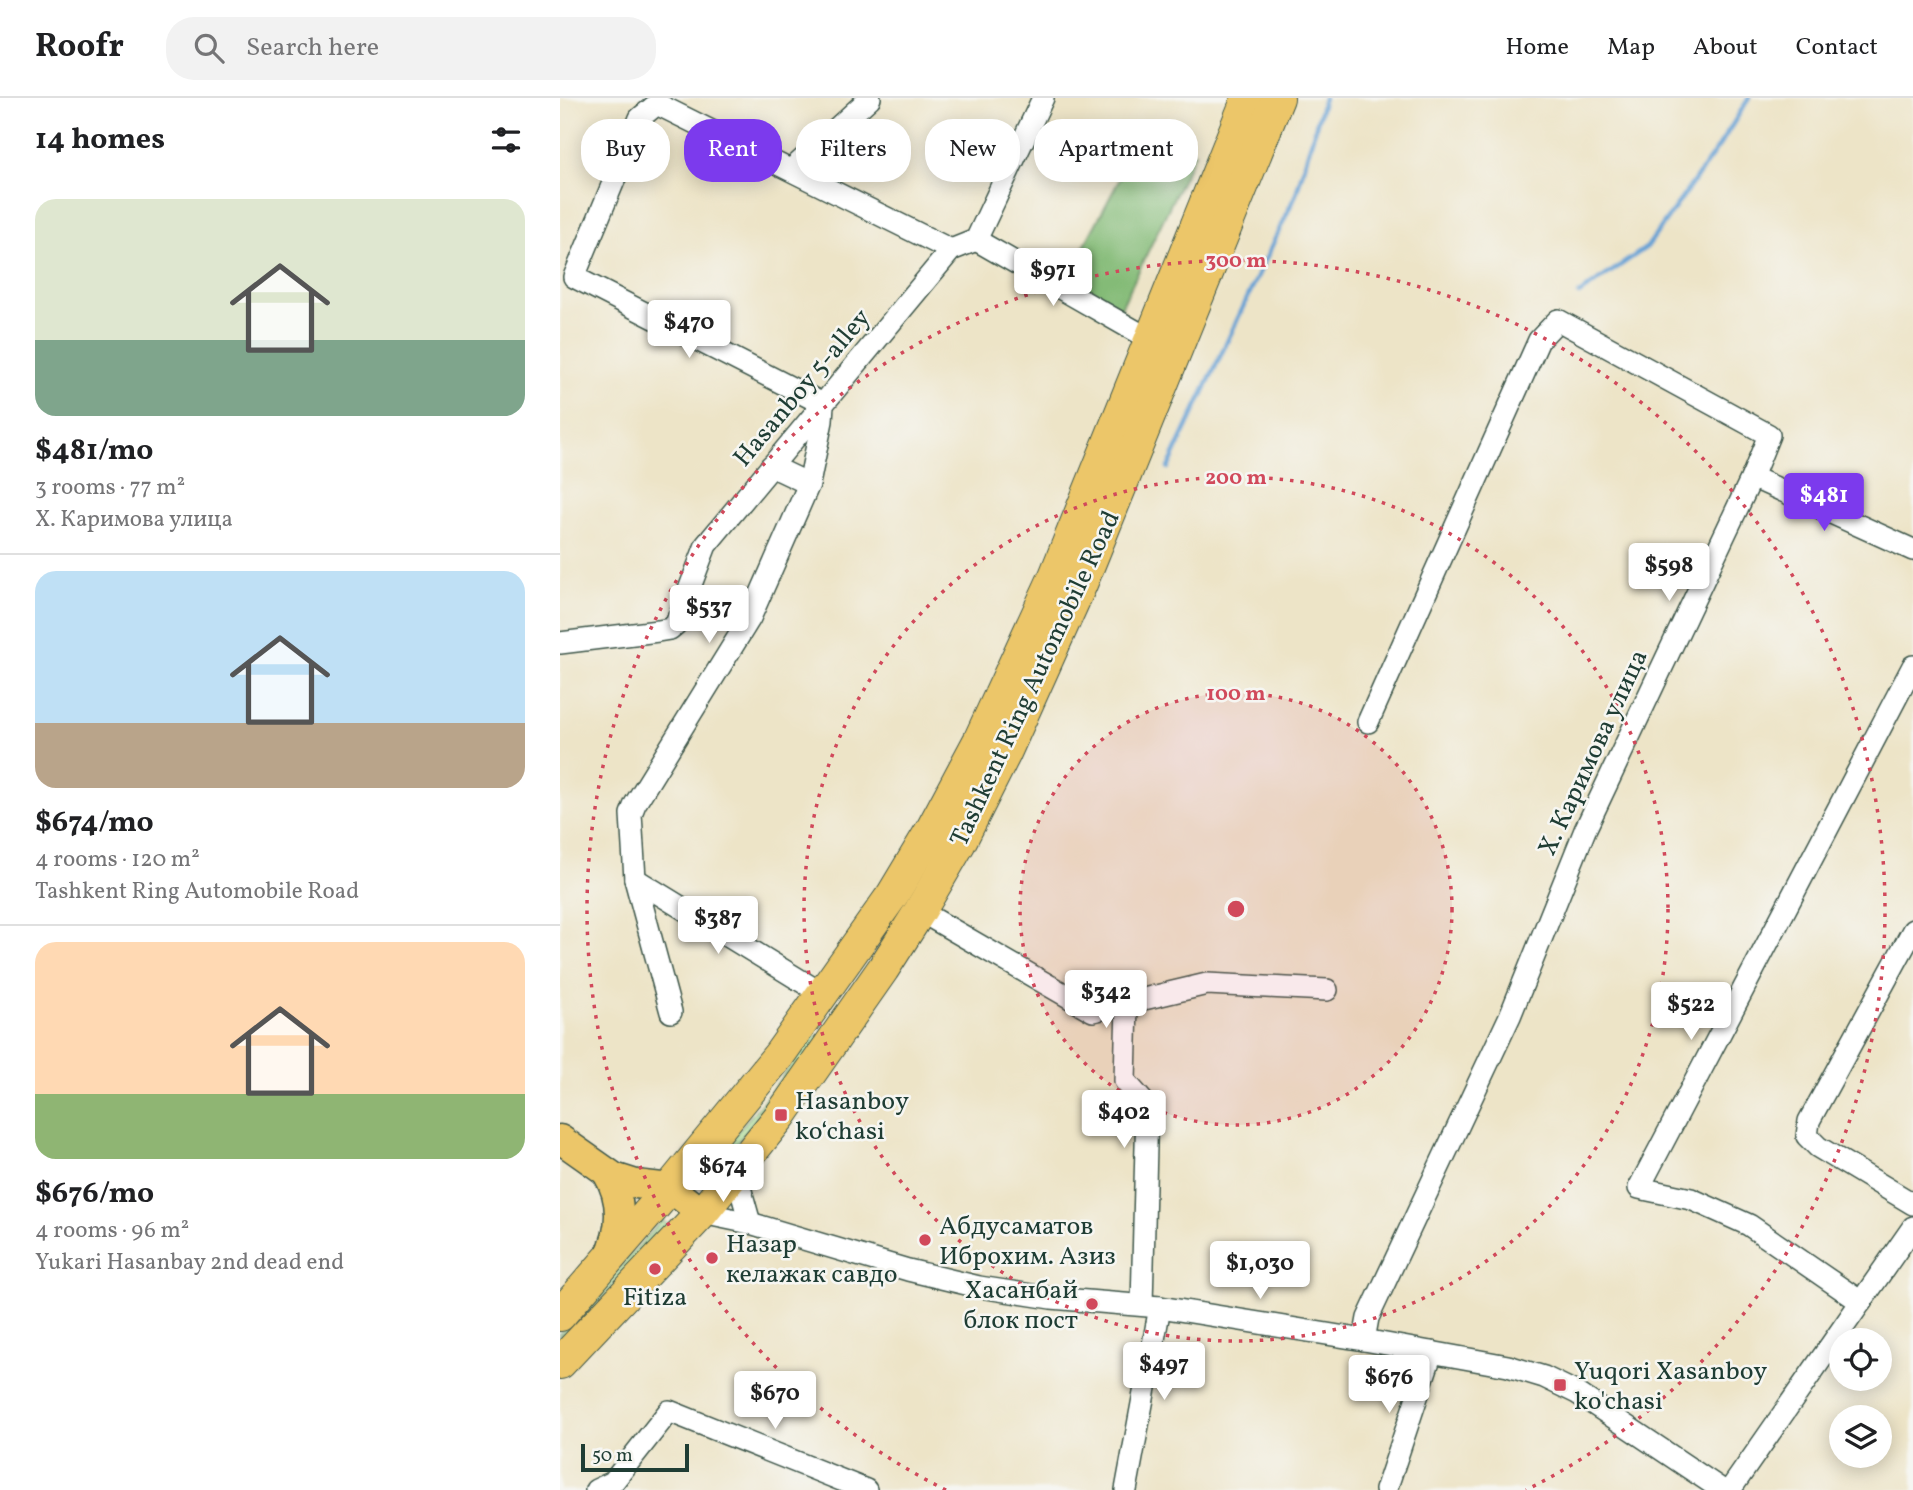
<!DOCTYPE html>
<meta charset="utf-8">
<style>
:root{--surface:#fff;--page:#f2f2f2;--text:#202124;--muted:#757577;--line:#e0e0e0;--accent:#7c3aed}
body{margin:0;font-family:Vollkorn,serif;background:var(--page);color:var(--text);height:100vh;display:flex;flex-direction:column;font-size:26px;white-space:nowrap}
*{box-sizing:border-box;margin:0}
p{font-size:23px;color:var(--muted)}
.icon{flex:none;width:38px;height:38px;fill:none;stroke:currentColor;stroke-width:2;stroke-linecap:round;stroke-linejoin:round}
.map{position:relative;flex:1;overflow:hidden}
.sheet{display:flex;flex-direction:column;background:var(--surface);width:560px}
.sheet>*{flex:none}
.hud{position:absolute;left:21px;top:21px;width:665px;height:63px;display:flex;gap:14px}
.fabs{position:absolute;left:1269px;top:1230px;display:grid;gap:14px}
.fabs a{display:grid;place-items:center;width:63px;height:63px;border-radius:50%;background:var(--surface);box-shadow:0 4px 18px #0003;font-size:35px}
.scale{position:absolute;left:21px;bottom:18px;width:108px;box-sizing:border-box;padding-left:7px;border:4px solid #1f3d34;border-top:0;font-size:19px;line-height:24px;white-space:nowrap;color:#1f3d34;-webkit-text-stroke:5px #f6f6f2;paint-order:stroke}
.price{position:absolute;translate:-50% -60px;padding:0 16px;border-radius:7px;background:#fff;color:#222;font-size:23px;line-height:46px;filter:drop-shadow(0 2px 4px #0008)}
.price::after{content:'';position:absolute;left:50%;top:42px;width:21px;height:16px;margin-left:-10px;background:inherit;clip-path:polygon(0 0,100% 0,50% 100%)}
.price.on{background:var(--accent);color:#fff}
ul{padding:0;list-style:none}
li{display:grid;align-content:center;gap:14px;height:371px;padding:0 35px}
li+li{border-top:2px solid var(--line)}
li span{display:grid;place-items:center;height:217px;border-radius:21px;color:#555}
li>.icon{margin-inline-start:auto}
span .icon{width:126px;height:126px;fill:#fffc;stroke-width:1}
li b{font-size:30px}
h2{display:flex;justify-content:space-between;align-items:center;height:84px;padding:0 35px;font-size:30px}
.tag{padding:0 24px;border-radius:28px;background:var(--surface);box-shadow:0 4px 18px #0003;font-size:24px;line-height:63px}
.tag.on{background:var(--accent);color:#fff}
header{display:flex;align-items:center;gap:42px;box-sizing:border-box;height:98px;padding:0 35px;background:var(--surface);border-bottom:2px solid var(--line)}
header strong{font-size:33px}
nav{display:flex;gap:38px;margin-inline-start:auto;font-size:24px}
.search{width:490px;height:63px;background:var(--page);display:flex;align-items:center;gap:18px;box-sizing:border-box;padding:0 24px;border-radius:28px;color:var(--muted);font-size:26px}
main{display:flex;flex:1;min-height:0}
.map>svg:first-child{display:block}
.green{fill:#a5db8b;stroke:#628c60;stroke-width:2}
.forest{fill:#84bb77;stroke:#527c56;stroke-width:2}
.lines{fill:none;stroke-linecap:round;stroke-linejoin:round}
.stream{stroke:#64a0d4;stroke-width:4.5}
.minor-casing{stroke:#3e564a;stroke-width:24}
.major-casing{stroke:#3e564a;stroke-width:31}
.highway-casing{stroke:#3e564a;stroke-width:34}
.minor{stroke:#fff;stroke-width:21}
.major{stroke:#ecc669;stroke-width:28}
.highway{stroke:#ecc669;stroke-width:32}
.ring{fill:none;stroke:#d1495b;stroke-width:3.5;stroke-dasharray:3.5 7}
.poi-dot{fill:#d1495b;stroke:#f6f6f2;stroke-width:2.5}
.labels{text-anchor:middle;stroke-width:5;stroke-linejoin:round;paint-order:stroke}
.street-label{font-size:26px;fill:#1f3d34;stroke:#f6f6f2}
.poi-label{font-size:26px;fill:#1f3d34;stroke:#f6f6f2;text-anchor:start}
.centre{fill:#d1495b;stroke:#f6f6f2;stroke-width:3.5}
.ring-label{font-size:21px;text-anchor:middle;font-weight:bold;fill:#d1495b;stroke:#f6f6f2;stroke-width:5;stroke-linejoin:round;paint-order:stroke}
</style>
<header>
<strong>Roofr</strong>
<div class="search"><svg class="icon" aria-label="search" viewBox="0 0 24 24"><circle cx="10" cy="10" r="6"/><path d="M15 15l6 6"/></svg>Search here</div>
<nav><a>Home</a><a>Map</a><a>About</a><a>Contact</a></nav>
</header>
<main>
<section class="sheet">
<h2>14 homes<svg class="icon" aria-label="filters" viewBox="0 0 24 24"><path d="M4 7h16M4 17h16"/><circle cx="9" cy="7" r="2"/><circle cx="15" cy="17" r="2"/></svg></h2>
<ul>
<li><span style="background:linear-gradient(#dfe7d0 65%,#7fa58c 0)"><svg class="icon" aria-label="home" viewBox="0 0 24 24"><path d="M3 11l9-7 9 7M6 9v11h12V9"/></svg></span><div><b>$481/mo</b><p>3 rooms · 77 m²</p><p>Х. Каримова улица</p></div></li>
<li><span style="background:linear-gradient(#bfe0f5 70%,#b9a48a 0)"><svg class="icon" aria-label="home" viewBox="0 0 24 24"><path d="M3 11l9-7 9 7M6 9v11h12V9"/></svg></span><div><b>$674/mo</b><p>4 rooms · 120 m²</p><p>Tashkent Ring Automobile Road</p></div></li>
<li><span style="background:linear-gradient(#ffd9b3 70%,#8fb573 0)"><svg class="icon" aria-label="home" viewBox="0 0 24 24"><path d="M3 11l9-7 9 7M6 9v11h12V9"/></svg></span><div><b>$676/mo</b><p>4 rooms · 96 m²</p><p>Yukari Hasanbay 2nd dead end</p></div></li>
</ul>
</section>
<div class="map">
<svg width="1353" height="1392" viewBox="0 0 1353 1392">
<rect width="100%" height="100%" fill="#f6f6f2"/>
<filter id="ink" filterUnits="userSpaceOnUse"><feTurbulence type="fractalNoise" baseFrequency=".0143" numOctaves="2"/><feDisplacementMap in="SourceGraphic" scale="14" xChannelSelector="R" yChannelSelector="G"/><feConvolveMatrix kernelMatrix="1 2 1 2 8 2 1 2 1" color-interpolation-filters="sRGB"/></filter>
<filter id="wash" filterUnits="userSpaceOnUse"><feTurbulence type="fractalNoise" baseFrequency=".00686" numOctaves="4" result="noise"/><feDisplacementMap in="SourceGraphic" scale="28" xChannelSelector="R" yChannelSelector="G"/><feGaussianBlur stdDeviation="1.57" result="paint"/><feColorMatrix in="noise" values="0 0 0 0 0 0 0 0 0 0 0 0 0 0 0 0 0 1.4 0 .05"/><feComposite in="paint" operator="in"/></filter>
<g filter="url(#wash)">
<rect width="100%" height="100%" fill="#ede4c7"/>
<g class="green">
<path d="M254,936L261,941L144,1086L137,1081L202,1005Z"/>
<path d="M102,1122L108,1128L0,1248V1236Z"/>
</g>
<path class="forest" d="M588,28L635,55L560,212L507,180Z"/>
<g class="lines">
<g class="stream">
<path d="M1019,196L1087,149L1161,45L1189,0"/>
<path d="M608,370L736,96L764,0"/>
</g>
</g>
</g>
<g filter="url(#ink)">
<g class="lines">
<defs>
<g id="minor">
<path d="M231,72L310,0"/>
<path d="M416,142L591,242"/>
<path d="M1192,379L1353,452"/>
<path d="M249,386L262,323L263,306L14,179L80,20L97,6L391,152"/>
<path d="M0,545L98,533L110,531L116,526L146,447L391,152L416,142L483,0"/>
<path d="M75,781L264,897"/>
<path d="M360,813L533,913L647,886L767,892"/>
<path d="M1353,832L1249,1023L1247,1038L1258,1049L1353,1106"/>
<path d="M567,905L565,983L587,1008L582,1207"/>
<path d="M111,914L75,781L71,716L75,706L190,520L249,386L211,368"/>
<path d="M176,1075L190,1125"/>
<path d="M142,1115L190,1125L348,1172L419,1189L491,1200L600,1209L804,1242L948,1268L984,1279L1017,1295L1162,1392"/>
<path d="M1301,1204L1189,1127L1131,1101L1079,1090L1353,568"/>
<path d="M804,1242L808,1220L950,918L1025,732L1192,379L1209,337L998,222L979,242L808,624"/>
<path d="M36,1392L53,1384L109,1313L306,1392"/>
<path d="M566,1392L600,1209"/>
<path d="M826,1392L872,1254"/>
<path d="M1170,1392L1353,1129"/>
</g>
<g id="major">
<path d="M0,1041L54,1079L76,1086L110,1090L142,1115"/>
<path d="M47,1075C64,1103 62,1132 48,1161"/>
</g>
<g id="highway">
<path d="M0,1217L110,1090L219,957L333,796L372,731L419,643L495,478L688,0"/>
<path d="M0,1265L142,1115L221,1017L323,871L360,813L399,746L445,655L521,486L718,0"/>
</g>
</defs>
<use href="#minor" class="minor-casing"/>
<use href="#major" class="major-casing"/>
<use href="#highway" class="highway-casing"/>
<use href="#minor" class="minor"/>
<use href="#major" class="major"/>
<use href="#highway" class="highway"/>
</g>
</g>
<circle cx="676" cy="811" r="216" fill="#d1495b" fill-opacity=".12"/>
<g class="ring">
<circle cx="676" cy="811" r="216"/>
<circle cx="676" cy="811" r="432"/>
<path d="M386 1392A649 649 0 1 1 966 1392"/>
</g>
<g class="poi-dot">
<rect x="214" y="1010" width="14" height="14" rx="3.5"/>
<circle cx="365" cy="1142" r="7"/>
<circle cx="152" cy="1160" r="7"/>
<circle cx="95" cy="1171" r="7"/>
<circle cx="532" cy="1206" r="7"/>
<rect x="993" y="1280" width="14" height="14" rx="3.5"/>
</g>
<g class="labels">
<g class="street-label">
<text transform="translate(241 289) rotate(-50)" y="9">Hasanboy 5-alley</text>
<text transform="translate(474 580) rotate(-65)" y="9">Tashkent Ring Automobile Road</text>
<text transform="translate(1032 654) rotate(-65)" y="9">Х. Каримова улица</text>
</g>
<g class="poi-label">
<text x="235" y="1011">Hasanboy<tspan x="235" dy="30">koʻchasi</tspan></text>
<text x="379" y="1136">Абдусаматов<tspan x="379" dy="30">Иброхим. Азиз</tspan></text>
<text x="166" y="1154">Назар<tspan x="166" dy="30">келажак савдо</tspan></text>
<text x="518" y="1200" text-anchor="end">Хасанбай<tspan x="518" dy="30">блок пост</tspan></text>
<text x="95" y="1207" text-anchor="middle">Fitiza</text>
<text x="1014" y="1281">Yuqori Xasanboy<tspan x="1014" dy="30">ko'chasi</tspan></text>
</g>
</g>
<circle cx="676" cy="811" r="10" class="centre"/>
<g class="ring-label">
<text x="676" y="169">300 m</text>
<text x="676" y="386">200 m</text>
<text x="676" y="602">100 m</text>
</g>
</svg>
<div class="fabs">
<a><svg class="icon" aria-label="locate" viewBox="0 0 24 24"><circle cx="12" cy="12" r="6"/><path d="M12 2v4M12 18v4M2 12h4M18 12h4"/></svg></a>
<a><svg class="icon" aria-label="layers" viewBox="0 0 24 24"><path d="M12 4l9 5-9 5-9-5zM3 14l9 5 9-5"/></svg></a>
</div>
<div class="scale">50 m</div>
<b class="price" style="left:493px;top:210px">$971</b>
<b class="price" style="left:129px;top:262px">$470</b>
<b class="price on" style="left:1264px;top:435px">$481</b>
<b class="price" style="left:1109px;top:505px">$598</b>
<b class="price" style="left:149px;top:547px">$537</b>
<b class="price" style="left:158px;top:858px">$387</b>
<b class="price" style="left:546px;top:932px">$342</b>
<b class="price" style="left:1131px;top:944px">$522</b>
<b class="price" style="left:564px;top:1052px">$402</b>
<b class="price" style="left:163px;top:1106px">$674</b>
<b class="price" style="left:700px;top:1203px">$1,030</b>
<b class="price" style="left:604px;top:1304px">$497</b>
<b class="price" style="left:829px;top:1317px">$676</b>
<b class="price" style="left:215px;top:1333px">$670</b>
<div class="hud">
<a class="tag">Buy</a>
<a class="tag on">Rent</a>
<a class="tag">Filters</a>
<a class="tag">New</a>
<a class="tag">Apartment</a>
</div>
</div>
</main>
